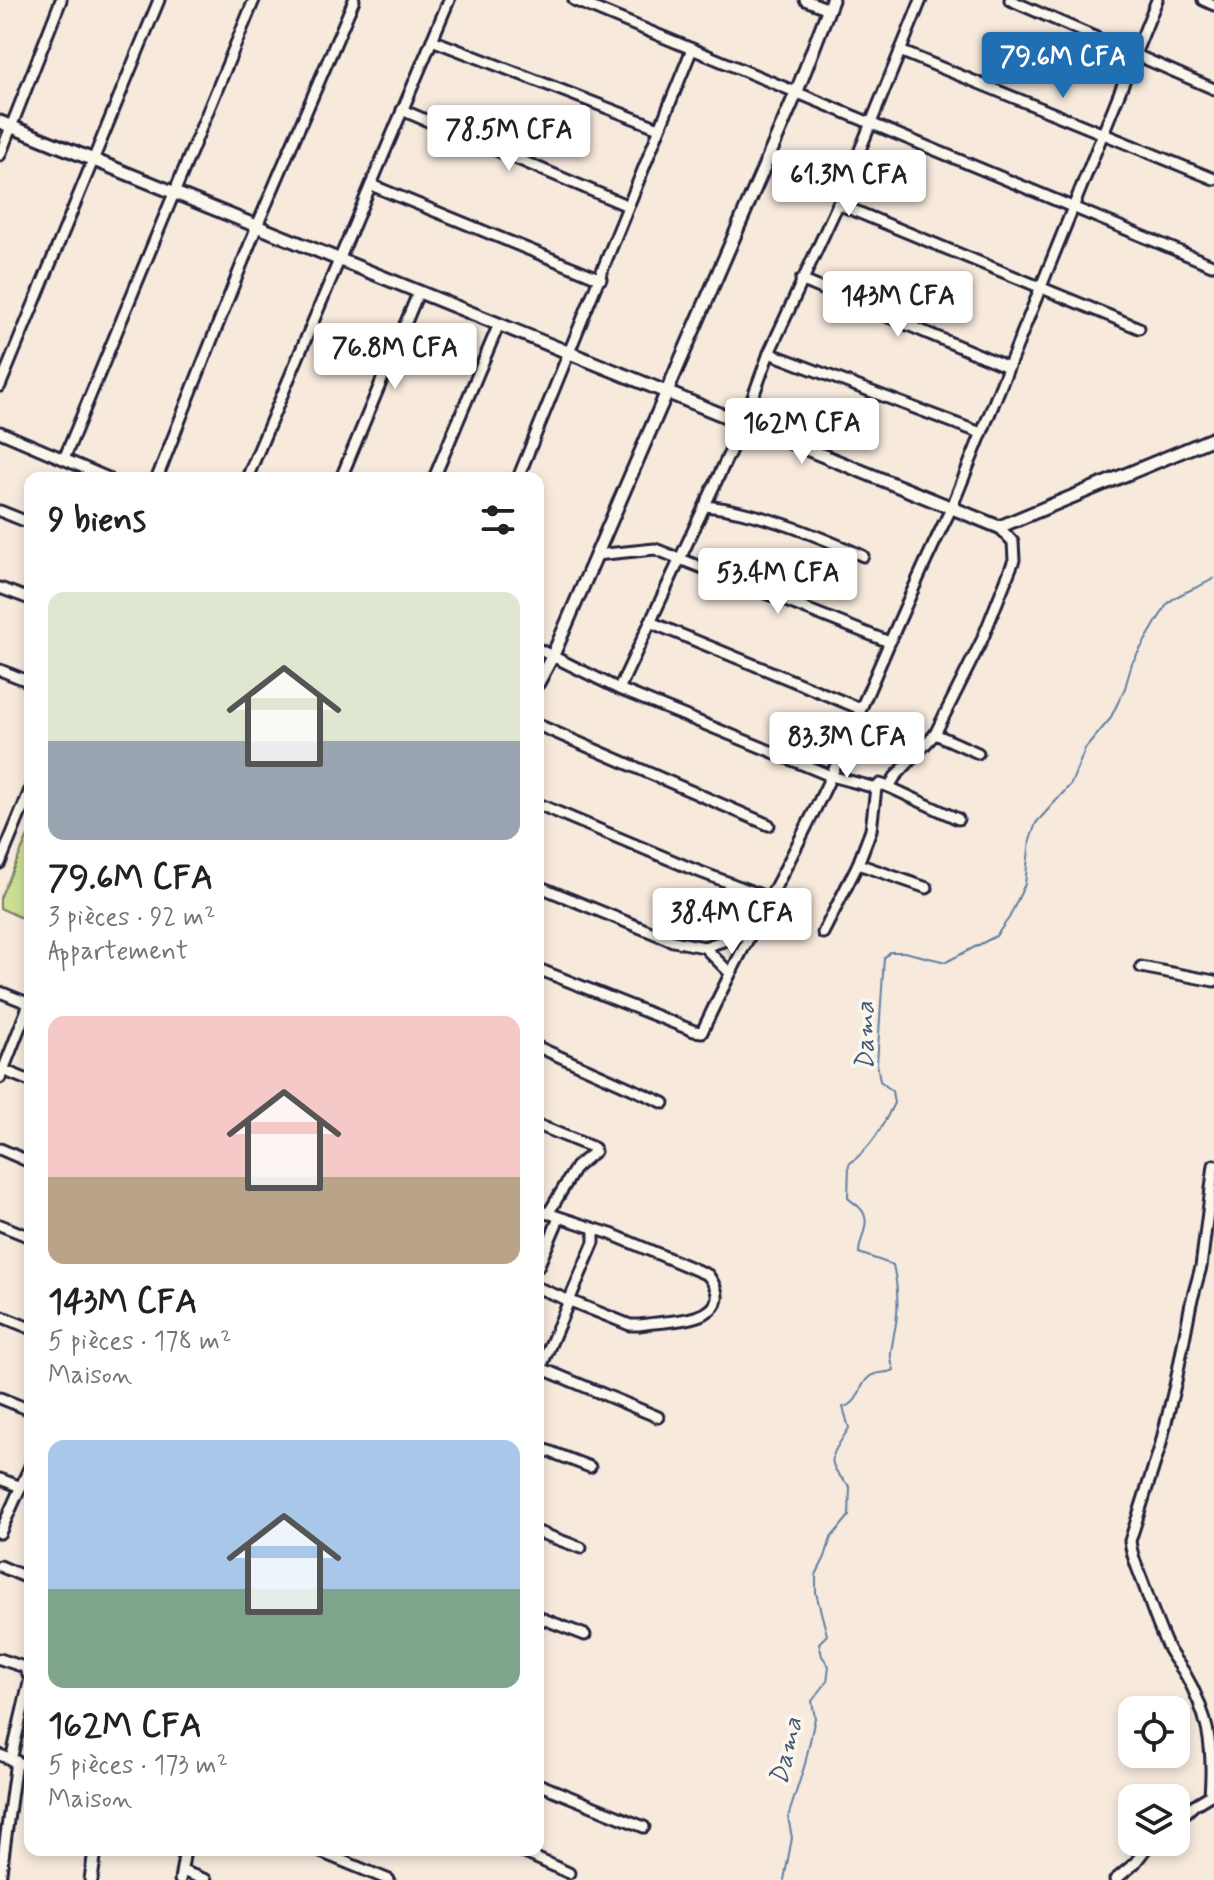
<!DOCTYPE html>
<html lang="fr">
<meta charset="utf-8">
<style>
:root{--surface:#fff;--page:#f2f2f2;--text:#222;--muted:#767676;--accent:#1f6fb2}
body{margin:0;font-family:Mynerve,sans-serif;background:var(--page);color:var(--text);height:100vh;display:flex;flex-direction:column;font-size:30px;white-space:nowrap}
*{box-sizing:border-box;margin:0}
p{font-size:26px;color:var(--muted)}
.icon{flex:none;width:44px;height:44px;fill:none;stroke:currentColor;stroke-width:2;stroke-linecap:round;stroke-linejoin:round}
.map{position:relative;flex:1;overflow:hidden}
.drawer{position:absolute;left:24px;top:472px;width:520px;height:1384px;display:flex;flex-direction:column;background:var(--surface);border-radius:16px;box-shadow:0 4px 12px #0003}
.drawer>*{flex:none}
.fabs{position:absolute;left:1118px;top:1696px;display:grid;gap:16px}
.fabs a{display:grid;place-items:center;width:72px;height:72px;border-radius:16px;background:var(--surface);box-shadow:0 4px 12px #0003;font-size:40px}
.price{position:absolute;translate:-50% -68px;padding:0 18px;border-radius:8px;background:#fff;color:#222;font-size:26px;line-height:52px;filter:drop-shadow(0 2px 4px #0008)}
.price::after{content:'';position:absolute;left:50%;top:48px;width:24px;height:18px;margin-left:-12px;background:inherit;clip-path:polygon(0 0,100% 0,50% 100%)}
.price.current{background:var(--accent);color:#fff}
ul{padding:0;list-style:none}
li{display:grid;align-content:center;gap:16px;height:424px;padding:0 24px}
li span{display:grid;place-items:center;height:248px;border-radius:16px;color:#555}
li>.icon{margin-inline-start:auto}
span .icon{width:144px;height:144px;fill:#fffc;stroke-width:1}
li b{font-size:34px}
h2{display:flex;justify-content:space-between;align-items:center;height:96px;padding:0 24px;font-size:34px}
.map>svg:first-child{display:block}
.green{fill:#ccde92;stroke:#778066;stroke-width:2}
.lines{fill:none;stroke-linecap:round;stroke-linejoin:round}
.stream{stroke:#5f80a2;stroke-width:2}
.minor-casing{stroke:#22223b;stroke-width:15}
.tertiary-casing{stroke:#22223b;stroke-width:17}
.minor{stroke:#fbf7ec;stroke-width:9}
.tertiary{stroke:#fbf7ec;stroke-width:11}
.labels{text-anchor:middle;stroke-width:7;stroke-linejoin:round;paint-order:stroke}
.water-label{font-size:26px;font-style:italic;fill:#465977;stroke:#fbf7ec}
</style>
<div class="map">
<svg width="1214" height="1880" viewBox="0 0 1214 1880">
<rect width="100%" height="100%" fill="#f8e9dd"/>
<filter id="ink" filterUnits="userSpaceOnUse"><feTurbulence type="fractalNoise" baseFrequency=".0125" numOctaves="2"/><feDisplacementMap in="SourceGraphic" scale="16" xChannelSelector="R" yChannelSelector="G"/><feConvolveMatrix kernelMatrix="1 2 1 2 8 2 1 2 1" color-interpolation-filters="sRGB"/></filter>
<g filter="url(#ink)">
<path class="green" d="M30,832V922L0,908V898Z"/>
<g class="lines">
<path class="stream" d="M784,1880L792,1838L788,1817L805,1764L815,1718L812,1701L827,1682L829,1666L822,1656L819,1643L827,1635L816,1593V1575L825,1557L831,1538L849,1516L850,1487C822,1460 832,1456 849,1428L843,1407C860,1404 858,1387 868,1378C875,1371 886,1374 894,1370C888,1355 892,1350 894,1334C899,1312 898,1287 893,1265L859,1253C859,1237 874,1221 859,1207C855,1203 851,1201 848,1198L849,1164C871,1148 882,1128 894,1103L892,1091L880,1081L877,1064L884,958L890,952H904L946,962L996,936L1009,918L1025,884L1030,840L1036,823L1071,784L1085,749L1110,719L1125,688L1132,663L1167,604C1180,591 1199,589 1214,578"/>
<defs>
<g id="minor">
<path d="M574,0L1212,265"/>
<path d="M805,0L829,9"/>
<path d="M1010,0L1214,89"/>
<path d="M1203,0L1214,5"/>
<path d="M432,40L659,128"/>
<path d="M900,51L1214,179"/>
<path d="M402,110L628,206"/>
<path d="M0,155L61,0"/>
<path d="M371,185L601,279"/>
<path d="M838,204L1139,328"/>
<path d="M801,280L1008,367"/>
<path d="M769,353L981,433"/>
<path d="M0,386L159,0"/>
<path d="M0,432L108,478"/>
<path d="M64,459L254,0"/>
<path d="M157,478L257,226L354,0"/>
<path d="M247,478L449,0"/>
<path d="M341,478L419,291"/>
<path d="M434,478L499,324"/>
<path d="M518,478L692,49"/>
<path d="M706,506C760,512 814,534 863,556"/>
<path d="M0,511L30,523"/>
<path d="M596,555L655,549L889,642"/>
<path d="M0,588L30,599"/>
<path d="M650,622L861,709"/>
<path d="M538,649L619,689L831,776L876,788L880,784L889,787L958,819"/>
<path d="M0,670L30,682"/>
<path d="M619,689L743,424L769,353L838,204L921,0"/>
<path d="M538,725L769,825"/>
<path d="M935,734L978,753"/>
<path d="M889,787L895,777L935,734L982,640L1014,560L1013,542L999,527"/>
<path d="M538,804L690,868L769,898"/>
<path d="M0,863L30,790"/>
<path d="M858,864L927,888"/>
<path d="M538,886L673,941L704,947L729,972"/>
<path d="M823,933L858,864L871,830L876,788"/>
<path d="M704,947L752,932"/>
<path d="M1141,967L1214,981"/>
<path d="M538,969L694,1031L702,1032C742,945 791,863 831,776C872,687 907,596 951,509L1157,0"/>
<path d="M0,992L30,1004"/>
<path d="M538,1047L664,1103"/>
<path d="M3,1070L30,1081"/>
<path d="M0,1078L29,1004"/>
<path d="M538,1125L594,1148L595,1151L576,1167L548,1214"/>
<path d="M0,1149L30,1162"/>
<path d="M538,1210L611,1234L708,1275C743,1323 668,1320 639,1325H630L538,1288"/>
<path d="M0,1225L30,1237"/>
<path d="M538,1267L559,1218"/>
<path d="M0,1316L30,1328"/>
<path d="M538,1367L658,1417"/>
<path d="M538,1374L594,1242V1229"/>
<path d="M0,1398L30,1410"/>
<path d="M538,1447L590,1467"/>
<path d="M0,1479L21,1487"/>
<path d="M538,1532L581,1548"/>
<path d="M0,1533L30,1466"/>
<path d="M0,1566L30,1579"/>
<path d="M538,1617L585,1635"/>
<path d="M0,1659L24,1667L30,1678"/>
<path d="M0,1755L30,1767"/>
<path d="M11,1760L30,1678"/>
<path d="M538,1784L644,1827"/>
<path d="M1210,1795C1214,1746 1208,1713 1184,1672C1178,1663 1171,1655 1167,1646C1159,1628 1153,1612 1147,1594C1141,1575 1132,1560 1130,1541L1160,1447L1176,1381L1191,1303L1201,1267L1214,1165"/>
<path d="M1176,1822L1194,1805L1214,1793"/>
<path d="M316,1850L389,1880"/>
<path d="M518,1850L569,1873"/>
<path d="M182,1871L206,1880"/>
<path d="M0,1880L16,1761"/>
<path d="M180,1880L185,1850"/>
<path d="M1115,1880L1134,1864L1151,1842"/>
</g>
<g id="tertiary">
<path d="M0,122L999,527L1214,438"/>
<path d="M538,683L553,655L797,91L832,0"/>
<path d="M91,1880L95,1850"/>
</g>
</defs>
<use href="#minor" class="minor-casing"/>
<use href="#tertiary" class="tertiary-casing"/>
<use href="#minor" class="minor"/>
<use href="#tertiary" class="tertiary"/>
</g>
</g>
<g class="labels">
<g class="water-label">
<text transform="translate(864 1036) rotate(-90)" y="9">Dama</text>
<text transform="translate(785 1751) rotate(-77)" y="9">Dama</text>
</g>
</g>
</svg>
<div class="fabs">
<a><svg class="icon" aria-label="locate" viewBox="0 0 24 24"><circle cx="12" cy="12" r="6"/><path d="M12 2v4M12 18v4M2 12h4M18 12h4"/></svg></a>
<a><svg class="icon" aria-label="layers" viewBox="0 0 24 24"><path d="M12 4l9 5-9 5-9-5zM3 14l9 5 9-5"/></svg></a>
</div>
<b class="price current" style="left:1063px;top:100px">79.6M CFA</b>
<b class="price" style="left:509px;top:173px">78.5M CFA</b>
<b class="price" style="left:849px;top:218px">61.3M CFA</b>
<b class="price" style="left:898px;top:339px">143M CFA</b>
<b class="price" style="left:395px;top:391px">76.8M CFA</b>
<b class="price" style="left:802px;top:466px">162M CFA</b>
<b class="price" style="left:778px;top:616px">53.4M CFA</b>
<b class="price" style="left:847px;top:780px">83.3M CFA</b>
<b class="price" style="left:732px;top:956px">38.4M CFA</b>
<section class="drawer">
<h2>9 biens<svg class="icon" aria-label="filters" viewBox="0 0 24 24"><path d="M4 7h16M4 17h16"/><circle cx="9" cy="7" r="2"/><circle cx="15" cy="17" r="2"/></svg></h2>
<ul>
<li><span style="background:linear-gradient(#dfe7d0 60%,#9aa5b1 0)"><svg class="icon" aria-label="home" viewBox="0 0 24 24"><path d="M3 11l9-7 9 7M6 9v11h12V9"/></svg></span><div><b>79.6M CFA</b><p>3 pièces · 92 m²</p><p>Appartement</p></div></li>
<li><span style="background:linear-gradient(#f6c9c9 65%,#b9a48a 0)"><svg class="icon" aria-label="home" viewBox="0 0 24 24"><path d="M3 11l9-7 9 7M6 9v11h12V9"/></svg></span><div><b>143M CFA</b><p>5 pièces · 178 m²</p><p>Maison</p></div></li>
<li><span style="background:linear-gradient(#a9c7e8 60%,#7fa58c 0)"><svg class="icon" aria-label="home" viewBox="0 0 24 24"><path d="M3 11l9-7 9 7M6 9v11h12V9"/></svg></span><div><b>162M CFA</b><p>5 pièces · 173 m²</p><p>Maison</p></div></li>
</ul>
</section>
</div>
